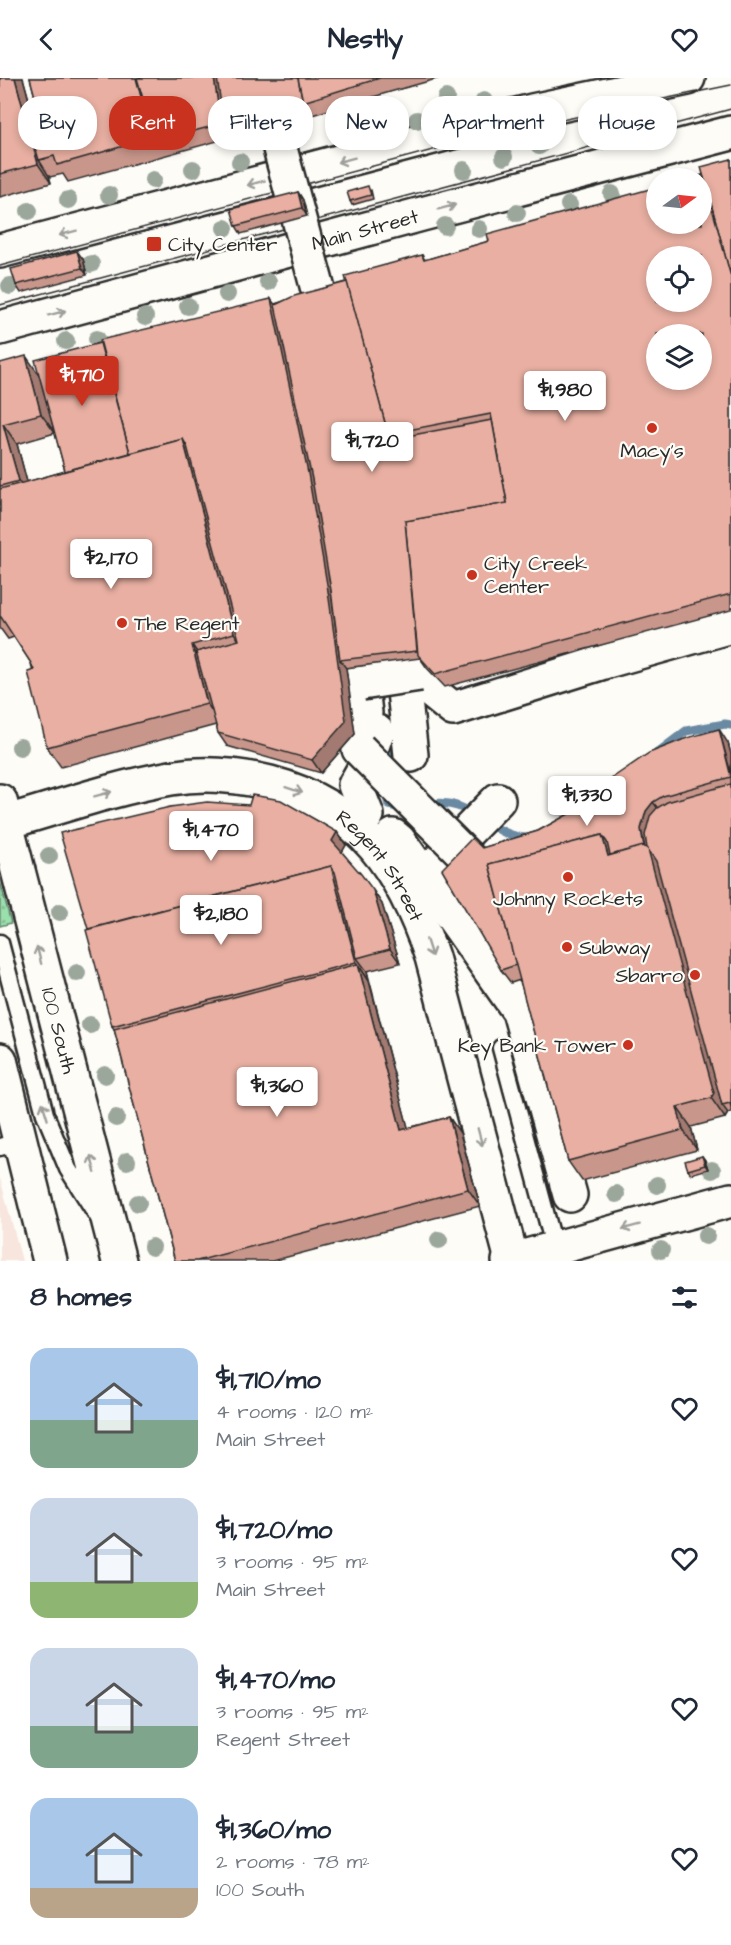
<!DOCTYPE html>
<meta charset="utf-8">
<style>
:root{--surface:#fff;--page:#f6f6f7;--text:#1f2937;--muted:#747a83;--accent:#c8321e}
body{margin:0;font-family:"Architects Daughter",sans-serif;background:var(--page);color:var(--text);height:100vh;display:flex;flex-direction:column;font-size:22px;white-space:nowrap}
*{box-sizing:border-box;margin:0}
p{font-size:20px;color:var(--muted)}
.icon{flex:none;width:33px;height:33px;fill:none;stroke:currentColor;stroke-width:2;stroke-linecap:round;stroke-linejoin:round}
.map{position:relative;height:1183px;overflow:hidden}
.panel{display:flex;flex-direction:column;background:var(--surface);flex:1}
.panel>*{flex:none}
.banner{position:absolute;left:18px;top:18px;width:696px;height:54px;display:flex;gap:12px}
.needle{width:39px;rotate:75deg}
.controls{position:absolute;left:646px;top:90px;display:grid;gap:12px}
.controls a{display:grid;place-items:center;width:66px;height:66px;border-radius:50%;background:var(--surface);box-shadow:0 3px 9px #0003;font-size:30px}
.price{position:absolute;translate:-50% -51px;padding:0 14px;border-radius:6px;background:#fff;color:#222;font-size:20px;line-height:39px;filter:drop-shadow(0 2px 3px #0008)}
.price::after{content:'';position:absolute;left:50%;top:36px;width:18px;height:14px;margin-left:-9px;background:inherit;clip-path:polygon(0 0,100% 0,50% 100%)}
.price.active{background:var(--accent);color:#fff}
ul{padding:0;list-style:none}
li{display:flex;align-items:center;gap:18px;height:150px;padding:0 30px}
li span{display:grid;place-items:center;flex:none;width:168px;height:120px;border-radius:18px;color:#555}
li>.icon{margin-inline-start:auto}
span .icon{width:72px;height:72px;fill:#fffc;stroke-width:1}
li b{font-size:26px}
h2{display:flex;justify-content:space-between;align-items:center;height:72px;padding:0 30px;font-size:26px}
.chip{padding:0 21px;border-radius:24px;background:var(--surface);box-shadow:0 3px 9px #0003;font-size:21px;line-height:54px}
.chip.active{background:var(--accent);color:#fff}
header{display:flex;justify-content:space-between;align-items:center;height:78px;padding:0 30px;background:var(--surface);font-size:27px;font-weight:700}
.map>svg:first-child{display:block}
.built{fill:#f7e5de}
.garden{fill:url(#garden-dots);stroke:#62856c;stroke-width:1.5}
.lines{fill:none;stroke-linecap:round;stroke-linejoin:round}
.stream{stroke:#6a8aa3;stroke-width:9}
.lane-casing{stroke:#2b2b2b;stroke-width:21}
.street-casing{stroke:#2b2b2b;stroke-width:38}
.secondary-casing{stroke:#2b2b2b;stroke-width:38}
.primary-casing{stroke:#2b2b2b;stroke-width:38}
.lane{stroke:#fdfcf7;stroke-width:16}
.street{stroke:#fdfcf7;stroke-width:33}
.secondary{stroke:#fdfcf7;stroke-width:33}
.primary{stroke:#fdfcf7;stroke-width:33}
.tram{stroke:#2b2b2b;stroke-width:1.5}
.street-bridge-casing{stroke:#2b2b2b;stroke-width:38;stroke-linecap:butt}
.street-bridge{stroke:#fdfcf7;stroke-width:33}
.tree{fill:#9ca79c}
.wall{fill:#c8968b;stroke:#2b2b2b;stroke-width:1.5;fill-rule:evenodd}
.shaded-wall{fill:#a27a71;stroke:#2b2b2b;stroke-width:1.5}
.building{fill:#e8afa2;stroke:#2b2b2b;stroke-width:1.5;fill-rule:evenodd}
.oneway{stroke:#9e9e9b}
.poi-dot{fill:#c8321e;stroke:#fdfcf7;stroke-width:2}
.labels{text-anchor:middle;stroke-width:4.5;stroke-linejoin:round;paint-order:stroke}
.street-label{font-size:20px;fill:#2b2b2b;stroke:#fdfcf7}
.poi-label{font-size:20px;fill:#2b2b2b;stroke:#fdfcf7;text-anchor:start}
</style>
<header><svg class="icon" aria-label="back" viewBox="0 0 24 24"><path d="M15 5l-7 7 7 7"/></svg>Nestly<svg class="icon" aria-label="heart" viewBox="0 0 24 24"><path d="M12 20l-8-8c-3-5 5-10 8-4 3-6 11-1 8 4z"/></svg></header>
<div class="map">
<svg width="731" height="1183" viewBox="0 0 731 1183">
<defs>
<pattern id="garden-dots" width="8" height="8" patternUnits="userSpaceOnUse" patternTransform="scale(1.5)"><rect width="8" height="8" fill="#9adfac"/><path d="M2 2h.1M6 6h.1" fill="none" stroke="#85c094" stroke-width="1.8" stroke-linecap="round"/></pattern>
</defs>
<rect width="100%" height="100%" fill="#fdfcf7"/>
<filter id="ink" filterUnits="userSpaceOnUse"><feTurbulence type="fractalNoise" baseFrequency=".0167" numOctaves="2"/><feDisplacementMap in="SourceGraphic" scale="12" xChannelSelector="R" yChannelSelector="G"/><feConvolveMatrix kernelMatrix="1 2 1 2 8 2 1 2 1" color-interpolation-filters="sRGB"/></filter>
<g filter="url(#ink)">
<path class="built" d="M0,1100L22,1183H0Z"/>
<path class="garden" d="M0,803L11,845L0,848Z"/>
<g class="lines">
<g class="stream">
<path d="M657,675L686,653L725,646L731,647"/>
<path d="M387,690L393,653"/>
<path d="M385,712L389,727L404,731"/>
<path d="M426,727C469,716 489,758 526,760"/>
</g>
<defs>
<g id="lane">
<path d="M0,865L45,1036L68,1091L99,1140"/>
<path d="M501,970L555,1171"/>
<path d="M0,1069L21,1063"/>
</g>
<g id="street">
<path d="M0,173L532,33L688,0"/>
<path id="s1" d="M0,250L422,136L731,55"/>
<path d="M416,569L422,606L453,631L607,583L731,548"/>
<path d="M358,577L365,635L359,671"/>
<path d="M400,577L411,677"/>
<path id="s2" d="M0,746C57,730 113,710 171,700C204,694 237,697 270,705C362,729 403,793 432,879L512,1182"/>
<path d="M355,747L367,737L355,707L364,691L377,654"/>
<path d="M393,758L399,763L519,933L570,1117"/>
<path d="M424,798L498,722"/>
</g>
<g id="secondary">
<path id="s3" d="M0,723L119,1183"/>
<path d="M0,982L50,1183"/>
</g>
<path id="primary" d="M509,1183L731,1122"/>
</defs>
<use href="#lane" class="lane-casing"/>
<use href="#street" class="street-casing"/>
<use href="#secondary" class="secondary-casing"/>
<use href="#primary" class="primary-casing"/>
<use href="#lane" class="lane"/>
<use href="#street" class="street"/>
<use href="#secondary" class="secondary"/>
<use href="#primary" class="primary"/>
<g class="tram">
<path d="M0,188L489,57L731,7"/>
<path d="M0,227L731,31"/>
</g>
<defs>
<g id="street-bridge">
<path d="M265,15L330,256"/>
<path d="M362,605L420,596"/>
<path d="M359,671L485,797"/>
</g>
</defs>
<use href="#street-bridge" class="street-bridge-casing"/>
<use href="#street-bridge" class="street-bridge"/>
</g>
<g class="tree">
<circle cx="446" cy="20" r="9"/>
<circle cx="484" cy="23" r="9"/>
<circle cx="366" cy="42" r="9"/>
<circle cx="417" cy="42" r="9"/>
<circle cx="625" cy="46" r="9"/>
<circle cx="590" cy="54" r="9"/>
<circle cx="539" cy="68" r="9"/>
<circle cx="504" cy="79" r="9"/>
<circle cx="240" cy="84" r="9"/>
<circle cx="193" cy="91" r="9"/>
<circle cx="464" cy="92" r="9"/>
<circle cx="153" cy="102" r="9"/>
<circle cx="612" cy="116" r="9"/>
<circle cx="109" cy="117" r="9"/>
<circle cx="68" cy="122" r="9"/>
<circle cx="569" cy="127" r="9"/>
<circle cx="29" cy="133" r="9"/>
<circle cx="517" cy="135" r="9"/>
<circle cx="445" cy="148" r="9"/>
<circle cx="225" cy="150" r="9"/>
<circle cx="479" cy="151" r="9"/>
<circle cx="91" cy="186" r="9"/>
<circle cx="268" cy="204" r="9"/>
<circle cx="10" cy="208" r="9"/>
<circle cx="227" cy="216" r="9"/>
<circle cx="188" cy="228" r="9"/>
<circle cx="145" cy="239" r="9"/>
<circle cx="97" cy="261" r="9"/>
<circle cx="66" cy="263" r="9"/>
<circle cx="20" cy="669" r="9"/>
<circle cx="49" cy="778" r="9"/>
<circle cx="60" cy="834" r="9"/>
<circle cx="77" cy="895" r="9"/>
<circle cx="90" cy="947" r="9"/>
<circle cx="105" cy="997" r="9"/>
<circle cx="116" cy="1040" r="9"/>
<circle cx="127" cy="1083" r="9"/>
<circle cx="712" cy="1092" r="9"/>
<circle cx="657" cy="1107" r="9"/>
<circle cx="616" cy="1116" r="9"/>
<circle cx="138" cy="1125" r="9"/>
<circle cx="706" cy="1158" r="9"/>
<circle cx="439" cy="1162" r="9"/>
<circle cx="152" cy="1169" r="9"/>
<circle cx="661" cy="1172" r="9"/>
</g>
<g class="wall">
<path d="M0,0H23L33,36L39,34L30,0H440L390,14L312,37L68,104L63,96L50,99L49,98L51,105L0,119Z"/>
<path d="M731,81V532L445,609L427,590L420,580L346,590L355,656L321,695L227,668L218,655L216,647L61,689L47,669L31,585L14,559L8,561L0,550V285L39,297L347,204L422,177L425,182L489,163L703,97ZM55,355L65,393L27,404L17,366Z"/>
<path d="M371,112L373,121L352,127L350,123Z"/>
<path d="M298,114L303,122L307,138L241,156L236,148Z"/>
<path d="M83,181L87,197L21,215L16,207Z"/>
<path d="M728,665L731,676V1034L728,1035L725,1040L691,1049L697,1072L582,1103L568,1083L520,902L511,905L501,892L482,770L538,753L569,736Z"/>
<path d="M337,754L346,767L342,774L382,826L400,885L367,893L408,1050L449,1039L460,1055L480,1128L272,1183H175L114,951L112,948Z"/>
<path d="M702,1078L705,1082L708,1091L691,1096L688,1092Z"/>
</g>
<g class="shaded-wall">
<path d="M15,0H23L45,81L39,82L49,98L51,105L38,86Z"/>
<path d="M136,0H143L155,63L152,60Z"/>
<path d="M214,0H221L225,52L221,46Z"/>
<path d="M298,114L303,122L307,138L302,130Z"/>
<path d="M77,173L83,181L87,197L82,190Z"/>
<path d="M271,221L280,234L317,408L340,582L346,590L355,656L321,695L312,682Z"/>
<path d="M26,278L40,298L55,355L41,336Z"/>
<path d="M3,346L17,366L32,423L19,403Z"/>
<path d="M183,361L197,381L248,576L234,555Z"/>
<path d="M192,567L206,587L221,646L207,626Z"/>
<path d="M719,651L728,665L731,676V696Z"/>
<path d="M653,724L663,737L662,791L722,1027L728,1035L725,1040L711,1020L646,776L641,751L646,733Z"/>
<path d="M337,754L346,767L341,776L332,763Z"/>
<path d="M602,757L616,777L608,778Z"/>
<path d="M331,788L344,807L357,880L367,893L369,903L356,884Z"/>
<path d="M373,812L382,826L400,885L390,871Z"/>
<path d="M358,886L369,903L413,1068L401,1052Z"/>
<path d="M677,1029L691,1049L697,1072L683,1052Z"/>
<path d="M449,1039L460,1055L480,1128L468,1111Z"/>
<path d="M702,1078L705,1082L708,1091L705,1087Z"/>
</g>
<g class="building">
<path d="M0,0H15L38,86L0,96Z"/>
<path d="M30,0H136L152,60L57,87L54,78L39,82L26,38L39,34Z"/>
<path d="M137,0H214L221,46L155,63Z"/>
<path d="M217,0H298L303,24L307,29L225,52Z"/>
<path d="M298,0H380L303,24Z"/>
<path d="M731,81V199L701,89Z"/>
<path d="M703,97L731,199V516L435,596L418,577L405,443L507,425L491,336L388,356L345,198L422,177L424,182L489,163L487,156L657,109V146H702V100H690ZM657,178H702V224H657ZM657,256H702V302H657Z"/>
<path d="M368,108L371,117L350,123L347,114Z"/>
<path d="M298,114L302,130L236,148L231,131Z"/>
<path d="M77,173L82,190L16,207L11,191Z"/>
<path d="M347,204L388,356L392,361L492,342L507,425L405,443L417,573L340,582L331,512L312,401L275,227L294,218Z"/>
<path d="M271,221L308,395L327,506L346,643L312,682L218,655L196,574L239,562L187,368L183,361L130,375L100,262Z"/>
<path d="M100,265L130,375L65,393L35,282Z"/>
<path d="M26,278L41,336L3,346L19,403L0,408V285Z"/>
<path d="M183,361L234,555L192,567L207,626L47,669L28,594L34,592L31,585L1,539H0V411Z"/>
<path d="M719,651L731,699L663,718L653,724L646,733L641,751L644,769L610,777L607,764L602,757L489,786L516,887L501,892L442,791L472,760L482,770L538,753L569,736L615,698L649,675L687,660Z"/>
<path d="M731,706V1029L730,1025L722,1027L656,783L647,770L645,757L650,738L657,730L667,724Z"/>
<path d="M252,717L281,722L337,754L332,763L361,796L373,812L390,871L357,880L335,794L331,788L88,851L60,755L170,729L207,724L249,727Z"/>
<path d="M602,757L608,778L643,768L648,771L714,1015L711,1020L677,1029L683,1052L568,1083L489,786Z"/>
<path d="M331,788L356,884L112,948L86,852Z"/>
<path d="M358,886L401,1052L449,1039L468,1111L197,1183H175L114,951Z"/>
<path d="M702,1078L705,1087L688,1092L685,1083Z"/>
</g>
<defs><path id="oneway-shaft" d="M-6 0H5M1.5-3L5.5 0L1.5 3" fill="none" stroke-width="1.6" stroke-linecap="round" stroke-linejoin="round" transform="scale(1.5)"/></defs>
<g class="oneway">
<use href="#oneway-shaft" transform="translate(346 82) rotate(165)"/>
<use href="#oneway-shaft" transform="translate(256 105) rotate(165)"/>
<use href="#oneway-shaft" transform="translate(447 129) rotate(-15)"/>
<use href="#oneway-shaft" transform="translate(68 155) rotate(165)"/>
<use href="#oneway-shaft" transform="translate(57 235) rotate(-15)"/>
<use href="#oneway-shaft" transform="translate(294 712) rotate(18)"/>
<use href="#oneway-shaft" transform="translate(103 716) rotate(-15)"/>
<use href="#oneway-shaft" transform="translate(429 870) rotate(72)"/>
<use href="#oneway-shaft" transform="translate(39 877) rotate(-104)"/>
<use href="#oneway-shaft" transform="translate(45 1033) rotate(-107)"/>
<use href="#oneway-shaft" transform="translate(480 1059) rotate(75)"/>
<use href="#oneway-shaft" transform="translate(93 1086) rotate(-104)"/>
<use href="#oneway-shaft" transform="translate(631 1149) rotate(165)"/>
</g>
</g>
<g class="poi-dot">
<rect x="146" y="158" width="16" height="16" rx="3"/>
<circle cx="652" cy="350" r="6"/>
<circle cx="472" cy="497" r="6"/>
<circle cx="122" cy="545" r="6"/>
<circle cx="568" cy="799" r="6"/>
<circle cx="567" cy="869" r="6"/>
<circle cx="695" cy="897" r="6"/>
<circle cx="628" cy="967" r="6"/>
</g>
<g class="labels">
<g class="street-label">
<text dy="7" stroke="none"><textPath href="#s1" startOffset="378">Main Street</textPath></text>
<text dy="7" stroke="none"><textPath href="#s2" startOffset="420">Regent Street</textPath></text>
<text dy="7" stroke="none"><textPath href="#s3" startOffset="237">100 South</textPath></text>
</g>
<g class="poi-label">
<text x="168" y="173">City Center</text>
<text x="652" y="379" text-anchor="middle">Macy's</text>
<text x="484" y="492">City Creek<tspan x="484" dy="23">Center</tspan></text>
<text x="134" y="552">The Regent</text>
<text x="568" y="827" text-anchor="middle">Johnny Rockets</text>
<text x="579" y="876">Subway</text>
<text x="683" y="904" text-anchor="end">Sbarro</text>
<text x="616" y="974" text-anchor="end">Key Bank Tower</text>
</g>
</g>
</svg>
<div class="controls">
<a><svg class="needle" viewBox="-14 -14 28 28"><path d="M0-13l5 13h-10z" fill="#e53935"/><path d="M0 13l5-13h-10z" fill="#747a83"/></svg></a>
<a><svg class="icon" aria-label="locate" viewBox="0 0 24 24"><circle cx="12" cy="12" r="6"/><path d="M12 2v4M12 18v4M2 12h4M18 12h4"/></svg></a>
<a><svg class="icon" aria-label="layers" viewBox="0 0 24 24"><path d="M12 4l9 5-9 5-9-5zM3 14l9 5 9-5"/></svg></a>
</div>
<b class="price active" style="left:82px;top:329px">$1,710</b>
<b class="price" style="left:565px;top:344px">$1,980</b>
<b class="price" style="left:372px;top:395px">$1,720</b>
<b class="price" style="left:111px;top:512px">$2,170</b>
<b class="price" style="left:587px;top:749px">$1,330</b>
<b class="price" style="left:211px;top:784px">$1,470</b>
<b class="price" style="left:221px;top:868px">$2,180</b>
<b class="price" style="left:277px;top:1040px">$1,360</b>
<div class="banner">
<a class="chip">Buy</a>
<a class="chip active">Rent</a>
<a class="chip">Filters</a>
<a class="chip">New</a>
<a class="chip">Apartment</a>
<a class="chip">House</a>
</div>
</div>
<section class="panel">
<h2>8 homes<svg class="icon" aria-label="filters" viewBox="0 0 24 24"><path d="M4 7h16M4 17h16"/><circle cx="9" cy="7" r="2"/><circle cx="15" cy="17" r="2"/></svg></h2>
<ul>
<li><span style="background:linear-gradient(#a9c7e8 60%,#7fa58c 0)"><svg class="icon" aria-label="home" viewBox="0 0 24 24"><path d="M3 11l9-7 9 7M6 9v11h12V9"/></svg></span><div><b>$1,710/mo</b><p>4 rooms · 120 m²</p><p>Main Street</p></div><svg class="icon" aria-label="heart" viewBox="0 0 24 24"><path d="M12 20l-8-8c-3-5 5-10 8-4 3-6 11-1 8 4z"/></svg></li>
<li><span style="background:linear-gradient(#c9d6e8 70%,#8fb573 0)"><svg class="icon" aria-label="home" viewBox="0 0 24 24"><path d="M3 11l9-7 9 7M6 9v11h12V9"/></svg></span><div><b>$1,720/mo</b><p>3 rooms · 95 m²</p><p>Main Street</p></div><svg class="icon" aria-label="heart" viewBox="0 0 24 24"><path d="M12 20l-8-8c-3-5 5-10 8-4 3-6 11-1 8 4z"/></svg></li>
<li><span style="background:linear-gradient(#c9d6e8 65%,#7fa58c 0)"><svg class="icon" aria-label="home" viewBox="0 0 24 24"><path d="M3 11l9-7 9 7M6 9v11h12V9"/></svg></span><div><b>$1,470/mo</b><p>3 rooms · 95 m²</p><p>Regent Street</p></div><svg class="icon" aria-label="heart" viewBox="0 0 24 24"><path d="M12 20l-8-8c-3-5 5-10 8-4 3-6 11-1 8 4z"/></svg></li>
<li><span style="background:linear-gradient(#a9c7e8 75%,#b9a48a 0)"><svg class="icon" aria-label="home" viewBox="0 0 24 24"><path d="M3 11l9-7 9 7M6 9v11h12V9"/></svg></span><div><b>$1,360/mo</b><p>2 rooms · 78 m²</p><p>100 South</p></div><svg class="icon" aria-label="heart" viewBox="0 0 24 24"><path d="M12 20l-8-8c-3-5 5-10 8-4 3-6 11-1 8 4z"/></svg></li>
</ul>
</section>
